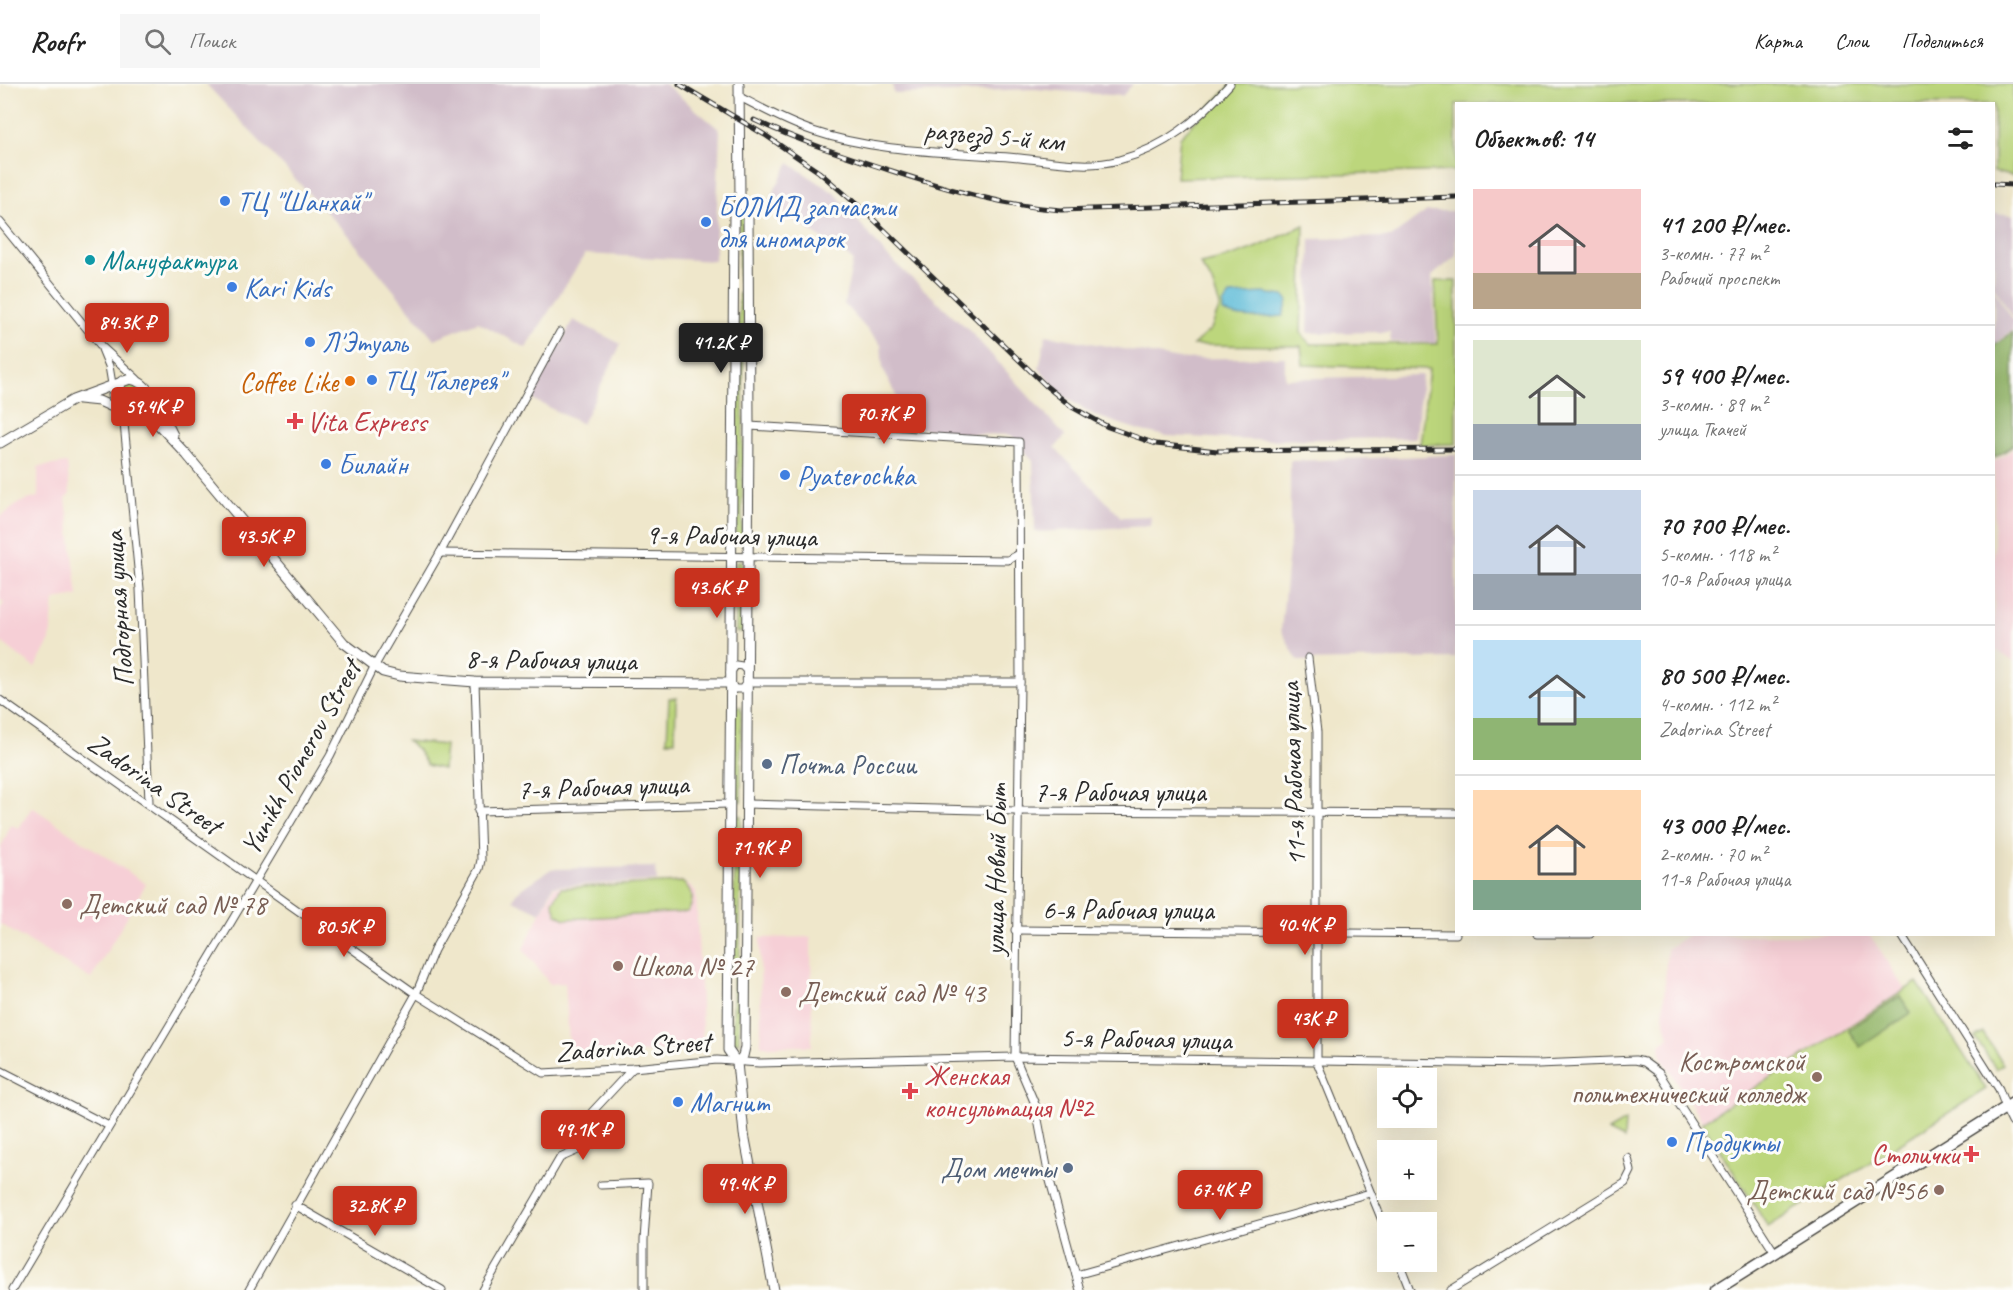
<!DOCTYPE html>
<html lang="ru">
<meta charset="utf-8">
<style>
:root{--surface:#fff;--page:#f6f6f6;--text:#222;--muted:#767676;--line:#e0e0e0;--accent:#c8321e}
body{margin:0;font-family:Caveat,sans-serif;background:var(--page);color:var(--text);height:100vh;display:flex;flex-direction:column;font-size:22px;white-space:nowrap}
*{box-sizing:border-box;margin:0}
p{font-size:20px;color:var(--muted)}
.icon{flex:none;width:33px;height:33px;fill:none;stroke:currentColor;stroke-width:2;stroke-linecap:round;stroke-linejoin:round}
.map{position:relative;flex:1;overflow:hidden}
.sheet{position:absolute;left:1455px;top:18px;width:540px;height:834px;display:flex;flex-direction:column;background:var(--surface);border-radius:0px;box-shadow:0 6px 24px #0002}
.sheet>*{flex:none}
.tools{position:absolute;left:1377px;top:984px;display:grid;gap:12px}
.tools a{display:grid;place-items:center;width:60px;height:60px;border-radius:0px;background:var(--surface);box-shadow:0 6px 24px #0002;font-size:30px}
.price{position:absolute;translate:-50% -51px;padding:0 14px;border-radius:6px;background:var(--accent);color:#fff;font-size:20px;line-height:39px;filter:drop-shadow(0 2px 3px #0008)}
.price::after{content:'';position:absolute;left:50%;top:36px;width:18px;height:14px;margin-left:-9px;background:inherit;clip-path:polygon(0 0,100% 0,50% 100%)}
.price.active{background:#222;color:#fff}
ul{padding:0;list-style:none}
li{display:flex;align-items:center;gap:18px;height:150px;padding:0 18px}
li+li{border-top:2px solid var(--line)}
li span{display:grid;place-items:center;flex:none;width:168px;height:120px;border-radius:0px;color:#555}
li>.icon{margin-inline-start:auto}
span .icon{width:72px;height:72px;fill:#fffc;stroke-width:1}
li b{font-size:26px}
h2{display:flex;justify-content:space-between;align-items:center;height:72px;padding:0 18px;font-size:26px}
header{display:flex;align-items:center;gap:36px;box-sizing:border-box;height:84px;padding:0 30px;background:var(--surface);border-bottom:2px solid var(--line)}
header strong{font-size:28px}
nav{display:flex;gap:33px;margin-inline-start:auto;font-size:21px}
.search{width:420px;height:54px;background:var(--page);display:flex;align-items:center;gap:15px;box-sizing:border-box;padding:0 21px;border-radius:0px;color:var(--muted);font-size:22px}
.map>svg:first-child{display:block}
.built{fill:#f6cfd6}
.industrial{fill:#d1bdc9}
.green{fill:#bcd67c;stroke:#748054;stroke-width:1.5}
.forest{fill:#95b76c;stroke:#60714c;stroke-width:1.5}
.water{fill:#58b9d7;stroke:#427281;stroke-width:1.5}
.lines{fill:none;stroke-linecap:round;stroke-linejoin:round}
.minor-casing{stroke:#484743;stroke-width:9}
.tertiary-casing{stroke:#484743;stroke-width:11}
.secondary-casing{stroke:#484743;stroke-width:13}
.minor{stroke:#fff;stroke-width:7}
.tertiary{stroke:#fff;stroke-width:9}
.secondary{stroke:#fff;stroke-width:10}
.rail-casing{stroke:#2b2b2b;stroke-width:5}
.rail{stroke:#fdfcf7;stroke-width:3;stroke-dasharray:9;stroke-linecap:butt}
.shop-dot{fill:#3f7fe0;stroke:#fdfcf7;stroke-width:2}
.culture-dot{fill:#0f9aa8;stroke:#fdfcf7;stroke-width:2}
.food-dot{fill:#e8710a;stroke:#fdfcf7;stroke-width:2}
.health-dot{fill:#e0444e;stroke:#fdfcf7;stroke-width:2}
.service-dot{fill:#5c6f8a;stroke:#fdfcf7;stroke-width:2}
.education-dot{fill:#8d6e63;stroke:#fdfcf7;stroke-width:2}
.labels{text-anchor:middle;stroke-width:6;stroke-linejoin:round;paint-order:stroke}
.street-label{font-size:28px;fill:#2b2b2b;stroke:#fdfcf7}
.shop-label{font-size:28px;fill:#366cbe;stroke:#fdfcf7;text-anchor:start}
.culture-label{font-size:28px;fill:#0d838f;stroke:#fdfcf7;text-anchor:start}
.food-label{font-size:28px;fill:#c56008;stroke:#fdfcf7;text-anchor:end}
.health-label{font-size:28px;fill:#be3a42;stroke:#fdfcf7;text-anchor:start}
.service-label{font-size:28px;fill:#4e5e75;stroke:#fdfcf7;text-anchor:start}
.education-label{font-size:28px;fill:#785e54;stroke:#fdfcf7;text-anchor:start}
</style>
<header>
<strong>Roofr</strong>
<div class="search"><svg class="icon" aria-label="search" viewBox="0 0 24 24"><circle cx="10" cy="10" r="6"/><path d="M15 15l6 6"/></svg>Поиск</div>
<nav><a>Карта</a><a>Слои</a><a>Поделиться</a></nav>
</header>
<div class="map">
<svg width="2013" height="1206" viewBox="0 0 2013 1206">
<rect width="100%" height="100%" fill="#fdfcf7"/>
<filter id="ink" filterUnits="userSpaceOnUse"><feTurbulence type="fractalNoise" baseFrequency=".0167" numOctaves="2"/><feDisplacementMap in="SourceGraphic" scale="12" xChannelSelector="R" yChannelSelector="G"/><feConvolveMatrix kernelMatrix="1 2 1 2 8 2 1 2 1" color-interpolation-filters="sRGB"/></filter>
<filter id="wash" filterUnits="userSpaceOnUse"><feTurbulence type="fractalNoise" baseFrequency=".008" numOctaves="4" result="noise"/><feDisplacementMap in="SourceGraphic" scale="24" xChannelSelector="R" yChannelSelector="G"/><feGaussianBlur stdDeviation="1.35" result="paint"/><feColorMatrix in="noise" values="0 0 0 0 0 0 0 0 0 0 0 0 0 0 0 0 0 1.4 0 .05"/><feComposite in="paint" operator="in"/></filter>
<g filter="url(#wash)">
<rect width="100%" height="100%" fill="#efe7cb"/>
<g class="built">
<path d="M2013,365V577L1994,565V378Z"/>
<path d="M67,379L70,410L66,414L78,512L54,516L50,556L35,584L0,557V525L4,519L0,516V433L21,418L38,413V383Z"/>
<path d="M32,723L146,800L91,895L0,840V765L11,741L19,744Z"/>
<path d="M682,797L696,807L703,965L570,973L565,899L550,900L523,865L554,803Z"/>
<path d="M1689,851H1870L1973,1012L1769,1142L1661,973L1660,960L1669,953L1663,932L1667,865Z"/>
<path d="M811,853L812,962H761L760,854Z"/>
</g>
<g class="industrial">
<path d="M206,0H665L720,46L715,177L585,170L526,264L478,238L434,255L346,149Z"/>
<path d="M892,0H1133L1122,12L1035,5L894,10Z"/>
<path d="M789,79L836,110L887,172L969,246L1065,352L1055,364L1121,433L1151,432L1150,442L1035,448L1033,377L1011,351L962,350L917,344L901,322L883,285L881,261L844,220L853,176L768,118Z"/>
<path d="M1427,127H1456V172L1432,192L1436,259L1391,258L1390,248L1308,249L1310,155L1391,153Z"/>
<path d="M1994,129L2013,131V233L1994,203Z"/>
<path d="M1994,206L2013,236V246L1994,260Z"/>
<path d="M573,236L621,260L582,340L532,315Z"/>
<path d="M1046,251L1179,275L1285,273V295L1422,291L1416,354L1253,356L1167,352L1142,347L1096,332L1063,312L1039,284Z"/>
<path d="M1456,371V574L1298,577L1281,546L1290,456V377Z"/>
<path d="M655,783L657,797L553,802L541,829L513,816L516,809L551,785Z"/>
</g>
<g class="green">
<path d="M1232,0H2013V92L1994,88V20H1456V87L1176,94L1180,53Z"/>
<rect x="739" y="129" width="5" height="69"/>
<path d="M1304,141L1301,249L1310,260H1438L1435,197H1456V360L1420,361L1429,285L1303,281L1301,262L1193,261L1211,245L1220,222L1211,196L1200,180C1238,173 1271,158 1304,141Z"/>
<path d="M739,210H744L742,459H736Z"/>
<circle cx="131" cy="312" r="13"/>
<rect x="736" y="477" width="6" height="71"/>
<path d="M669,614H676L675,657H667Z"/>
<rect x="735" y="623" width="6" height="94"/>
<path d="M407,657L445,661L443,685L427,681L417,665Z"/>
<path d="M735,732H741L739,958H733Z"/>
<path d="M682,798C693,807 695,815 688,828L565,835L557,830L553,818L561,804Z"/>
<path d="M1917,898L1986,1005L1768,1143L1702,1038Z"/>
<path d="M1983,949L2003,980L1996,985L1975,954Z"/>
<path d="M1625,1037L1624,1055L1608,1047Z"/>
</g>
<g class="forest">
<path d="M2013,248V362L1994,374V262Z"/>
<path d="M1900,912L1911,929L1860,963L1848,946Z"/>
</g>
<path class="water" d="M1263,209L1284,212L1288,217L1283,232C1264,234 1241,236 1223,228V220L1230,211Z"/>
</g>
<g filter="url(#ink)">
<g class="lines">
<defs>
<g id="minor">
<path d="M738,12C763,25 786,38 813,47C878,69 952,68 1020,74C1052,77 1087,85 1119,76C1165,64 1199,35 1230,0"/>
<path d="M0,138L101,262L137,295"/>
<path d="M102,265L109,282L113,306"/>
<path d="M123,329L140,505L149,718"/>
<path d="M749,342L1019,358L1020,598L1015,973L1035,1020L1049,1093L1080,1206"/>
<path d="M440,469L1008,476L1019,470"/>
<path d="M1308,574L1317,648V978L1388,1151"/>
<path d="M730,589L736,581L742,582L748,588"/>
<path d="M730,599L735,605H742L747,598H1020"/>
<path d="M0,616L416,910L543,989L633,984L717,976L759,979L1015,973L1538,980L1635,976L1644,978L1659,989L1775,1169"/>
<path d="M747,720L1016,727L1456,729"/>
<path d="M478,727L729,720"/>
<path d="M1015,846L1456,850"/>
<path d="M1537,850H1590"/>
<path d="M1901,850L1999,1005L2006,1024"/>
<path d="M0,986L109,1042"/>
<path d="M601,1101L648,1099L644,1156V1206"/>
<path d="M295,1121L442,1206"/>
<path d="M1399,1178L1410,1206"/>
<path d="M1076,1191L1370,1109"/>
<path d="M12,1206L330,672L374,583L440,469L560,248"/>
<path d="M249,1206L416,910L434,866L479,785L481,776L475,598"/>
<path d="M483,1206L560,1074L596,1058L592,1028L633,984"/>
<path d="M1451,1206L1625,1099L1631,1087L1628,1074"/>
</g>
<g id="tertiary">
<path d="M739,0L740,115L734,129L728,966L737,979L744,1050L774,1206"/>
<path d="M122,297L113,311L116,320L123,329H140L147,320L149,308"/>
<path d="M79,315L99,317L119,326"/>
<path d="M140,329L153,335L187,371L344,559L383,588L399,592L475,598L730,599"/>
<path d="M0,359L73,316L130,295C151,297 164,334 173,351"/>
<path d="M737,979L743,972L745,963L749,342L748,129L740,115"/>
<path d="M2006,1024L2013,1038"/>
</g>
<path id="secondary" d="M1716,1206L2013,1019"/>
</defs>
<use href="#minor" class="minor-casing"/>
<use href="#tertiary" class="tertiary-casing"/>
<use href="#secondary" class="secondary-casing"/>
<use href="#minor" class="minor"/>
<use href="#tertiary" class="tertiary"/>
<use href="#secondary" class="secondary"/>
<defs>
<g id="rail">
<path d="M679,0L765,51L819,88L869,131L1046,302L1072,323L1108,343L1156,360L1217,367L1456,365"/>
<path d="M754,36C799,57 845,72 892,87C950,106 1001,121 1061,126L1456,113"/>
<path d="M1994,100L2013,101"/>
</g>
</defs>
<use href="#rail" class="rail-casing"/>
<use href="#rail" class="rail"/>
</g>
</g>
<g class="shop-dot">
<circle cx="225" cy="117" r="6"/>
<circle cx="706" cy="138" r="6"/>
<circle cx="232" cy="203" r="6"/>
<circle cx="310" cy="258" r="6"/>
<circle cx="372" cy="296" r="6"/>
<circle cx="326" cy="380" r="6"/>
<circle cx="785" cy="391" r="6"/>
<circle cx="678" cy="1018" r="6"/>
<circle cx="1672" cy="1058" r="6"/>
</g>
<circle class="culture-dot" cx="90" cy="176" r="6"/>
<circle class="food-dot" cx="350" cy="297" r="6"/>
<g class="health-dot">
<path d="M292 328h6v6h6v6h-6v6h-6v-6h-6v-6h6z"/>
<path d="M907 998h6v6h6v6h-6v6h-6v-6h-6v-6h6z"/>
<path d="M1968 1061h6v6h6v6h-6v6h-6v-6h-6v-6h6z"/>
</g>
<g class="service-dot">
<circle cx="767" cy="680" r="6"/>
<circle cx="1068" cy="1084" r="6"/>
</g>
<g class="education-dot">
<circle cx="67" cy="820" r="6"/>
<circle cx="618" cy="882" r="6"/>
<circle cx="786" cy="908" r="6"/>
<circle cx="1817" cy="993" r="6"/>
<circle cx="1939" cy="1106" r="6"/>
</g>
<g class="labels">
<g class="street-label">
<text transform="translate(994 51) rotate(5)" y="10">разъезд 5-й км</text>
<text transform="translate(731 451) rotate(1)" y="10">9-я Рабочая улица</text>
<text transform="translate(118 525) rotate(-94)" y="10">Подгорная улица</text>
<text transform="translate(551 575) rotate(1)" y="10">8-я Рабочая улица</text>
<text transform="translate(300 673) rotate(-61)" y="10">Yunikh Pionerov Street</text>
<text transform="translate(1292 690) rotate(-92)" y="10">11-я Рабочая улица</text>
<text transform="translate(155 699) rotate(35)" y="10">Zadorina Street</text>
<text transform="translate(603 702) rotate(-2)" y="10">7-я Рабочая улица</text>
<text x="1120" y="717">7-я Рабочая улица</text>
<text transform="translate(995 786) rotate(-89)" y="10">улица Новый Быт</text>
<text x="1128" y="835">6-я Рабочая улица</text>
<text transform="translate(1146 954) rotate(1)" y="10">5-я Рабочая улица</text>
<text transform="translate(633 962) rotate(-4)" y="10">Zadorina Street</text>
</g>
<g class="shop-label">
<text x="237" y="127">ТЦ "Шанхай"</text>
<text x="718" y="132">БОЛИД запчасти<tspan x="718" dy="32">для иномарок</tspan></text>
<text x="244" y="213">Kari Kids</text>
<text x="322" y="268">Л'Этуаль</text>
<text x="384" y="306">ТЦ "Галерея"</text>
<text x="338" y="390">Билайн</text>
<text x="797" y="401">Pyaterochka</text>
<text x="690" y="1028">Магнит</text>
<text x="1684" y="1068">Продукты</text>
</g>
<g class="culture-label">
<text x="102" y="186">Мануфактура</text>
</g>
<g class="food-label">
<text x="338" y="307">Coffee Like</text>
</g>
<g class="health-label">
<text x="307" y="347">Vita Express</text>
<text x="924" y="1001">Женская<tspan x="924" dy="32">консультация №2</tspan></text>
<text x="1959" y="1080" text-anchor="end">Столички</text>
</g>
<g class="service-label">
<text x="779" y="690">Почта России</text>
<text x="1056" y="1094" text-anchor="end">Дом мечты</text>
</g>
<g class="education-label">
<text x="79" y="830">Детский сад № 78</text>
<text x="630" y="892">Школа № 27</text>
<text x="798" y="918">Детский сад № 43</text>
<text x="1805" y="987" text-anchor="end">Костромской<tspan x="1805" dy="32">политехнический колледж</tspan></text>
<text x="1927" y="1116" text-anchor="end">Детский сад №56</text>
</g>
</g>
</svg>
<div class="tools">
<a><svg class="icon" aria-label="locate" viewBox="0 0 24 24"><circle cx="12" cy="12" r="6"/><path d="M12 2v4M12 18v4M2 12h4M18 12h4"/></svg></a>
<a>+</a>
<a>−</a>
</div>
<b class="price" style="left:127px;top:270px">84.3K ₽</b>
<b class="price active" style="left:721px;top:290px">41.2K ₽</b>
<b class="price" style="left:153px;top:354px">59.4K ₽</b>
<b class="price" style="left:884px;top:361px">70.7K ₽</b>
<b class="price" style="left:264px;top:484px">43.5K ₽</b>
<b class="price" style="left:717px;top:535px">43.6K ₽</b>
<b class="price" style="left:760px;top:795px">71.9K ₽</b>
<b class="price" style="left:1305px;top:872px">40.4K ₽</b>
<b class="price" style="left:344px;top:874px">80.5K ₽</b>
<b class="price" style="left:1313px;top:966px">43K ₽</b>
<b class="price" style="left:583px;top:1077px">49.1K ₽</b>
<b class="price" style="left:745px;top:1131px">49.4K ₽</b>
<b class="price" style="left:1220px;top:1137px">67.4K ₽</b>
<b class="price" style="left:375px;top:1153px">32.8K ₽</b>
<section class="sheet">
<h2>Объектов: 14<svg class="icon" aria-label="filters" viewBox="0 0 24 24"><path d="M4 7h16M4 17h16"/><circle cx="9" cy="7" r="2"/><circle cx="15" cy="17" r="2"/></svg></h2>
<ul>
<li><span style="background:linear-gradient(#f6c9c9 70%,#b9a48a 0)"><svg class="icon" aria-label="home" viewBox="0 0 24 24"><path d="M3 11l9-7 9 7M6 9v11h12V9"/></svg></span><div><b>41 200 ₽/мес.</b><p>3-комн. · 77 m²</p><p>Рабочий проспект</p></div></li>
<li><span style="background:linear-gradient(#dfe7d0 70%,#9aa5b1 0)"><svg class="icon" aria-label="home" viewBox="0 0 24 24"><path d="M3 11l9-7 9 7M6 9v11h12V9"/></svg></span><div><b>59 400 ₽/мес.</b><p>3-комн. · 89 m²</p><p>улица Ткачей</p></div></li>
<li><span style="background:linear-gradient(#c9d6e8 70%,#9aa5b1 0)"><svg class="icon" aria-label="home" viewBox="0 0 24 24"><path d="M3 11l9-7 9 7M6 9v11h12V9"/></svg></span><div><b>70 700 ₽/мес.</b><p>5-комн. · 118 m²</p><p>10-я Рабочая улица</p></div></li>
<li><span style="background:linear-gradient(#bfe0f5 65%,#8fb573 0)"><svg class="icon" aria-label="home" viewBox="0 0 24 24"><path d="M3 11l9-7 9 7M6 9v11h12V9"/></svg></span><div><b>80 500 ₽/мес.</b><p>4-комн. · 112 m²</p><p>Zadorina Street</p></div></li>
<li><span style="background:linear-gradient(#ffd9b3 75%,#7fa58c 0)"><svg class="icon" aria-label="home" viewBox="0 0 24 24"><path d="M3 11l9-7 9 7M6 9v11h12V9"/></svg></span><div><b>43 000 ₽/мес.</b><p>2-комн. · 70 m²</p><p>11-я Рабочая улица</p></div></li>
</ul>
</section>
</div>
